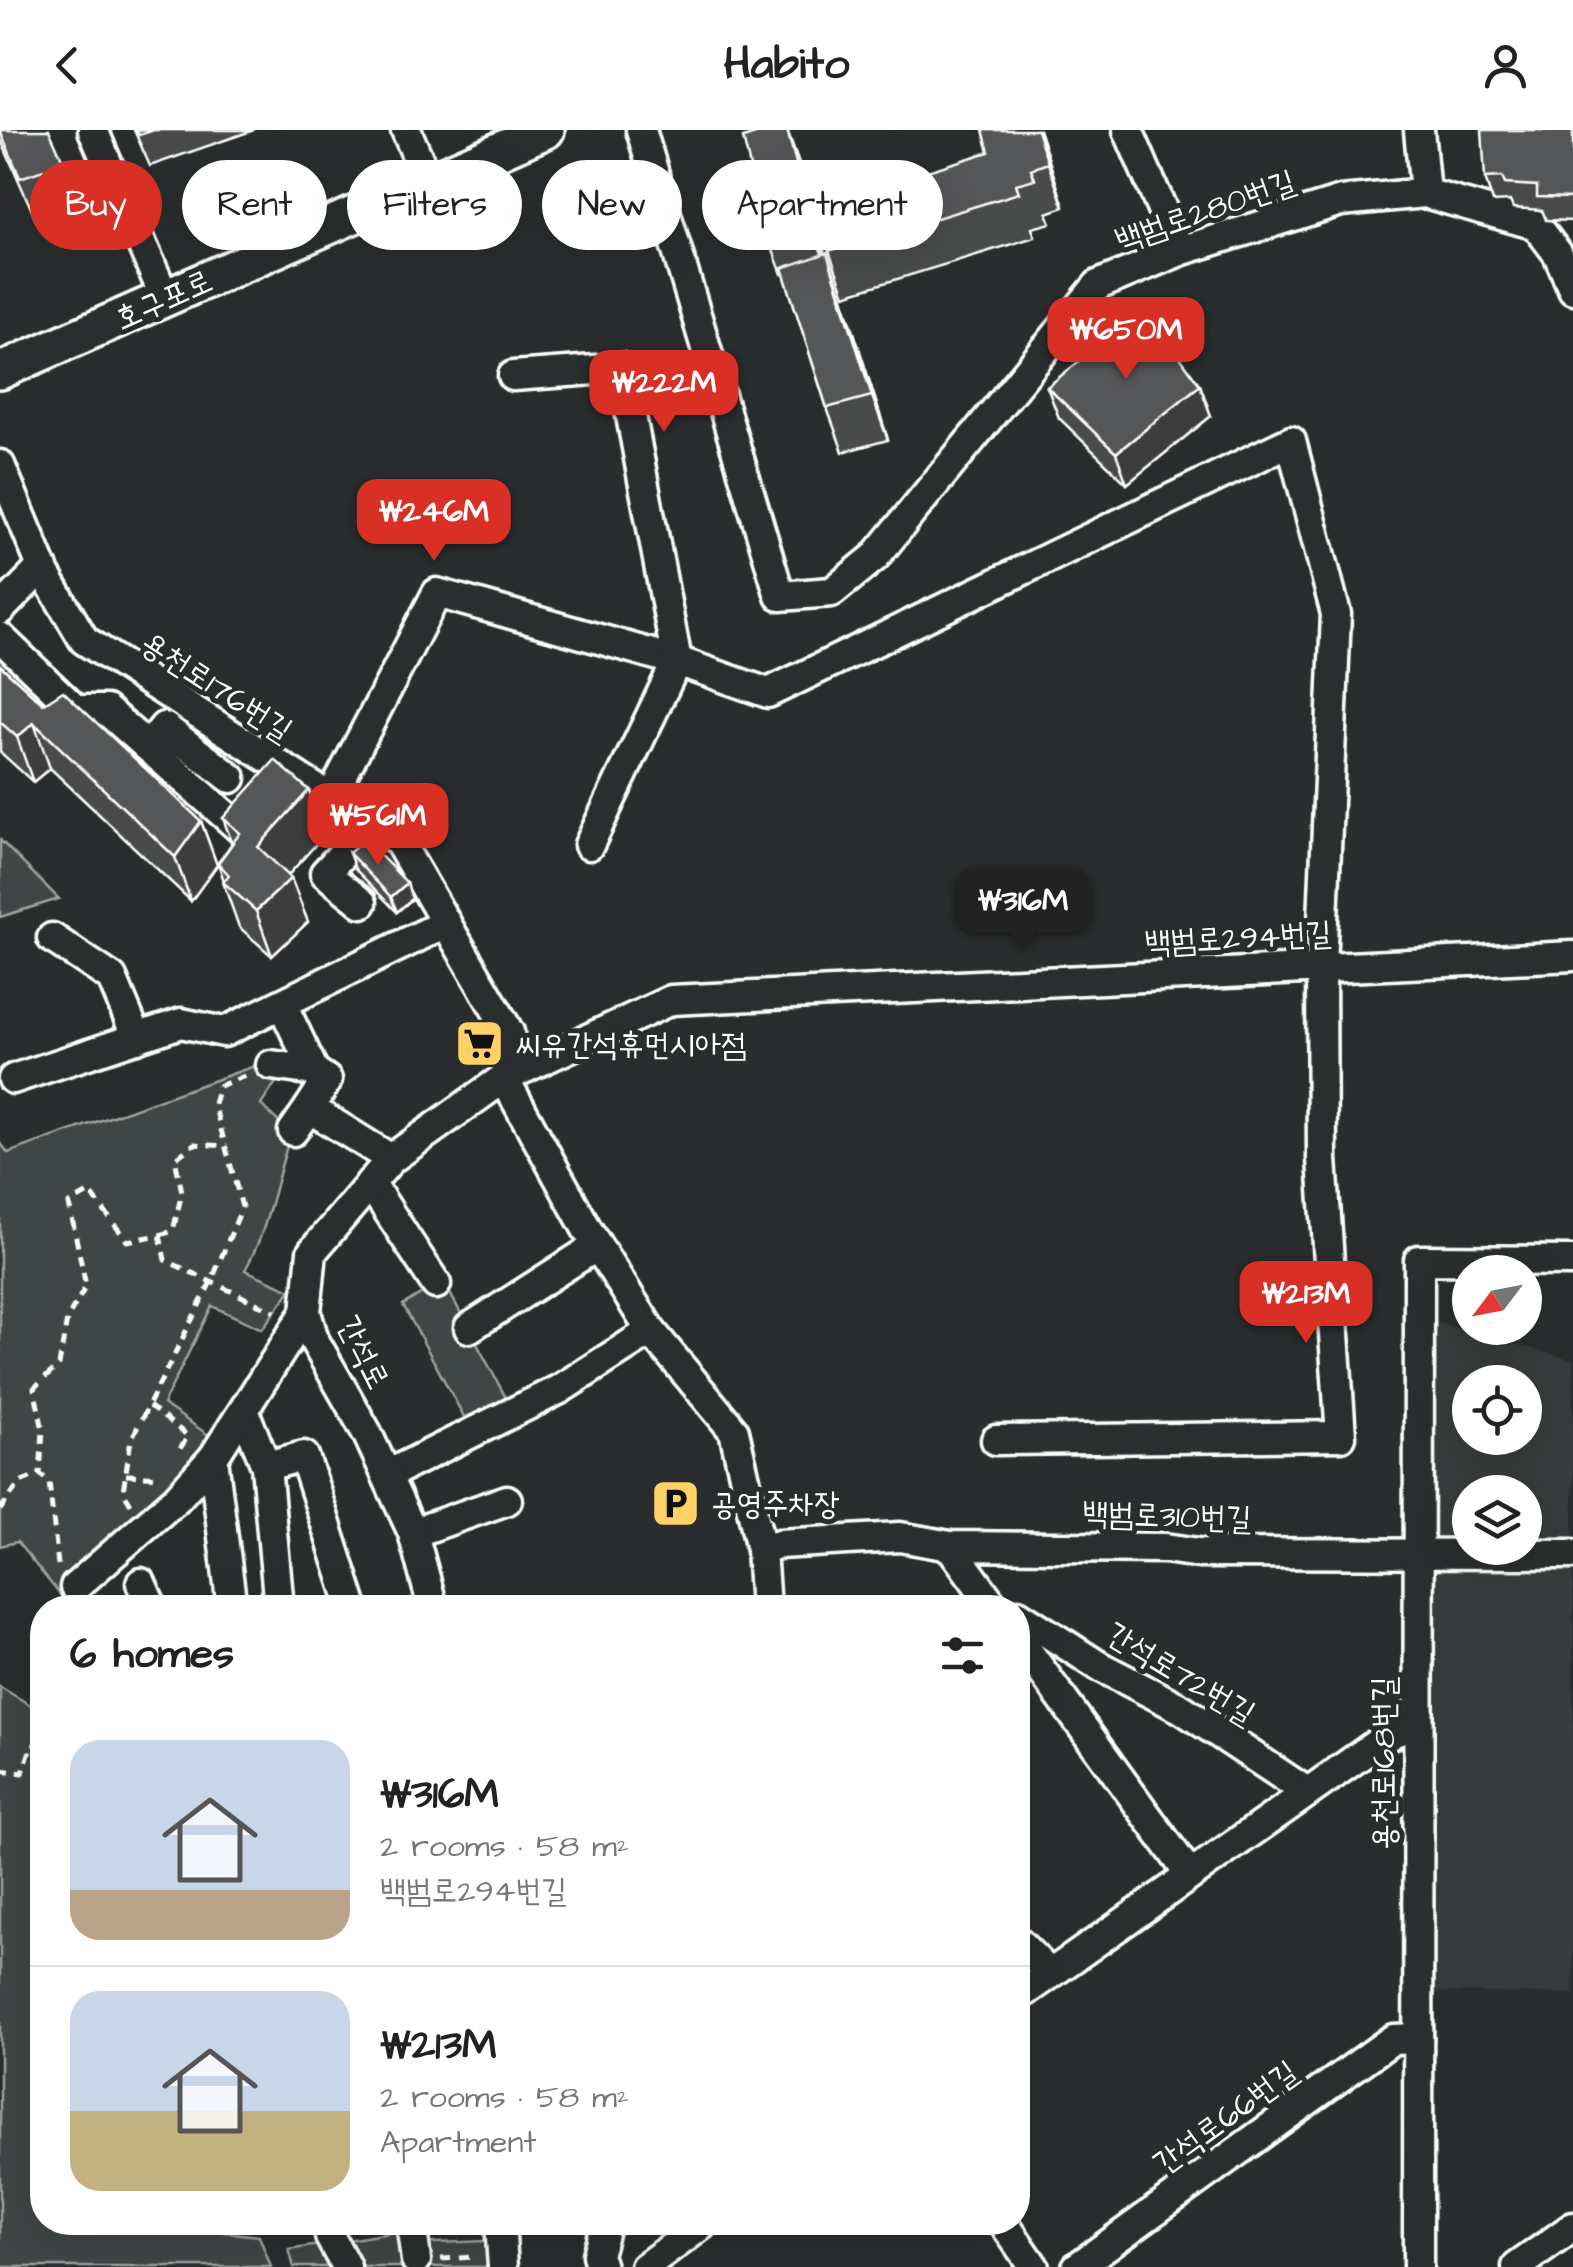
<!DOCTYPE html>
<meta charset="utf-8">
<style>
:root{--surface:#fff;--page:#f6f6f6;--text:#222;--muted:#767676;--line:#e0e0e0;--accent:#d93025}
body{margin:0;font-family:"Architects Daughter","Poor Story",sans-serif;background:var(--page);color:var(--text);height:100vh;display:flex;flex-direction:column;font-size:38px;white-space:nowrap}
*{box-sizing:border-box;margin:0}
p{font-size:32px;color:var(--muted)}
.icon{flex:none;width:55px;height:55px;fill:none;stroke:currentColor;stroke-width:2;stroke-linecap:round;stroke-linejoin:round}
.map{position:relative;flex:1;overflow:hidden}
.panel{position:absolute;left:30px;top:1465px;width:1000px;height:640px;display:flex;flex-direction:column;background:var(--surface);border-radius:40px;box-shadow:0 10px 40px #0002}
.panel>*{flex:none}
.top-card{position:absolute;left:30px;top:30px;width:1000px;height:90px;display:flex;gap:20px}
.needle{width:65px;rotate:238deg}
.fabs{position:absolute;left:1452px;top:1125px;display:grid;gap:20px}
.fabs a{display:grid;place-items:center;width:90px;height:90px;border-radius:50%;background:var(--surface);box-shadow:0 10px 40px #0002;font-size:50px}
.price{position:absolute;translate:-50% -85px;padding:0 22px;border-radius:20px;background:var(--accent);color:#fff;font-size:32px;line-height:65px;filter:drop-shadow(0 2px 5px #0008)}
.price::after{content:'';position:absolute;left:50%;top:60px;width:30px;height:22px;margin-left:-15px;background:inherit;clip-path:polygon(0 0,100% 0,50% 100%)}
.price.active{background:#222;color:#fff}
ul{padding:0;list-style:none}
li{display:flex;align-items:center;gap:30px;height:250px;padding:0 40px}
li+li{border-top:2px solid var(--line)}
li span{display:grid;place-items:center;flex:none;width:280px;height:200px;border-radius:30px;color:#555}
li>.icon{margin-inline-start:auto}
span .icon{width:120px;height:120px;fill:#fffc;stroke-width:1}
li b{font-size:42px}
h2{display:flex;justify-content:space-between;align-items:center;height:120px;padding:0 40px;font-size:42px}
.chip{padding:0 35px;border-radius:45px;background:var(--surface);box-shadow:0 10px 40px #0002;font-size:35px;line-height:90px}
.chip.active{background:var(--accent);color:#fff}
header{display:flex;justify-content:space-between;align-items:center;height:130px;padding:0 40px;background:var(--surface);font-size:45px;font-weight:700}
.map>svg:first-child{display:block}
.built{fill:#373a3b;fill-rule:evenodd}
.green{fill:#414445;stroke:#a0a2a2;stroke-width:2.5}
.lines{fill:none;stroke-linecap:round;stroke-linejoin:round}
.minor-casing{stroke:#fff;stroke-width:35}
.major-casing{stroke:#fff;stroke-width:42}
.path{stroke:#fff;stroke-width:5;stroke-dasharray:10 8;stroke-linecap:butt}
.minor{stroke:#2a2d2e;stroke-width:28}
.major{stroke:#2a2d2e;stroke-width:35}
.wall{fill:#494b4c;stroke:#fff;stroke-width:2.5}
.shaded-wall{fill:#3c3d3e;stroke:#fff;stroke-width:2.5}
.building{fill:#555758;stroke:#fff;stroke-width:2.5}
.labels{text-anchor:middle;stroke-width:10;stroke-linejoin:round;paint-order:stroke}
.street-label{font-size:32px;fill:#fff;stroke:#2a2d2e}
.poi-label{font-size:32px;fill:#fff;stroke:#2a2d2e;text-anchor:start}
</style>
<header><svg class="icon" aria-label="back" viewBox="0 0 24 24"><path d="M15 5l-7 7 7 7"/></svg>Habito<svg class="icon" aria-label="person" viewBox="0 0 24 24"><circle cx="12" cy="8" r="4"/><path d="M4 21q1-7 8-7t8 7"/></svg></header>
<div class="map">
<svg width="1573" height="2137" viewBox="0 0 1573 2137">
<rect width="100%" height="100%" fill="#2a2d2e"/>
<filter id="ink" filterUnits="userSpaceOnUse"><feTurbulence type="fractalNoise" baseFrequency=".01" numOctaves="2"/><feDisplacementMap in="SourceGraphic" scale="20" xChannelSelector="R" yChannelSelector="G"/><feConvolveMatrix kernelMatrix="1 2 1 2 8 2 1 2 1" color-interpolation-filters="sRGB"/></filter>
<g filter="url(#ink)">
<path class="built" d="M1436,1192L1573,1230V1864L1435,1862ZM1470,1252H1525V1308H1470ZM1470,1362H1525V1418H1470Z"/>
<g class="green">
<path d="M0,710L59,769L0,787Z"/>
<path d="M266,932L282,943L261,975L291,1004C275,1050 269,1098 245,1140L291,1160L262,1199L212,1176L163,1274L216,1310L176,1369L66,1472L17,1412L0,1416V1012L8,1023Z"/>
<path d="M443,1150L514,1283L474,1305L403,1175Z"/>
<path d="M0,1557L42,1582V2092L216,2093L224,2102L259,2106L271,2137H0Z"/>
<path d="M407,2100L411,2114L486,2111L490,2137H294L289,2120Z"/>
</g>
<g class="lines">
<defs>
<g id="minor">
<path d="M93,0L165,168"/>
<path d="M406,0L428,52"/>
<path d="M641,0L780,466L832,462L875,427L1098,155L1180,121L1341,71L1425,63L1536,95L1558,124L1573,159"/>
<path d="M1128,0L1180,121"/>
<path d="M1419,0L1425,63"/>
<path d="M0,335L45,444L84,510L399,712L509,902L512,932L504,948"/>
<path d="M0,480L42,437"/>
<path d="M0,507L76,580H106L244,702L250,695"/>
<path d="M148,617L164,597L231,648"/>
<path d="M292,667L351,715L325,743L362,773"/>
<path d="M330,669L437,463L677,531L622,238L513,246"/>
<path d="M589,715L677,531L768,563L1291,311L1336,484L1321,838L1322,1029L1341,1306L996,1310"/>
<path d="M52,808L112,848L137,908"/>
<path d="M282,874L314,941L327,950L309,978"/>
<path d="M271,935L314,941"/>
<path d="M504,948L587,1099L651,1201L734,1301L761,1419L765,1478"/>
<path d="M13,949L181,893L224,902L446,793"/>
<path d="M293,1001L309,978L391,1029"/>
<path d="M370,1053L436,1154"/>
<path d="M469,1198L597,1116"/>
<path d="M244,1281L266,1336L279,1478"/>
<path d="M213,1328L232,1478"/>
<path d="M266,1336L304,1326L353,1478"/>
<path d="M387,1345L560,1259L651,1201"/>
<path d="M413,1403L507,1370"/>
<path d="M950,1416L995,1478"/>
<path d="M761,1419L779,1414L900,1407L950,1416L1165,1418L1199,1423L1573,1424"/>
<path d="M141,1453L152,1478"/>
<path d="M75,1457L176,1369L213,1328L306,1182"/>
<path d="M433,1478L413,1403L367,1303L314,1210L306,1182L312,1122L391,1029L504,948L671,870L1573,826"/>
<path d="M1018,1484L1099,1536L1182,1579L1307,1662"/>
<path d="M1018,1508L1190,1745"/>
<path d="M1018,1812L1050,1844"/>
<path d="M1018,1867L1392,1603L1418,1593"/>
<path d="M330,2092V2107L346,2137"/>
<path d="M411,2092L416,2130"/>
<path d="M500,2092L503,2137"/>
<path d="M1003,2092L1034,2137"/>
<path d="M601,2137L597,2125L606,2092"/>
<path d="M645,2137L706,2092"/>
<path d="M1077,2137L1393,1909L1418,1908"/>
<path d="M1418,2137L1419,1130L1573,1131"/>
<path d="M1517,2137L1573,2097"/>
</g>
<path id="major" d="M0,241L546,0"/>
</defs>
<use href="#minor" class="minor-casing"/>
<use href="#major" class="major-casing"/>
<g class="path">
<path d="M160,1105L173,1101L182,1062L175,1029L194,1014L227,1016"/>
<path d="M149,1276L188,1306L176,1325"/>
<path d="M126,1345L161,1347"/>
<path d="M131,1374L123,1361L131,1310L212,1150L242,1077L214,974L219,956L245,946"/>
<path d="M0,1380L20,1352L40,1344"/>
<path d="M58,1435L49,1351L40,1344L43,1300L34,1258L59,1235L67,1189L86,1156L69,1074L90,1062L127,1111L160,1105L165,1130L275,1182"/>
<path d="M0,1640L23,1643L32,1614L42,1616"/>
<path d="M441,2129L475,2127"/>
</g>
<use href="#minor" class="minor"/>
<use href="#major" class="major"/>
</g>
<g class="wall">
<path d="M0,0L64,33L80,77L37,92L0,8Z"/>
<path d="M134,0H254L150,36Z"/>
<path d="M787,0L801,39L825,124L843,168L888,310L843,322L827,278L784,143L782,144L765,99Z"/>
<path d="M1039,0L1064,77L1047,83L1051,93L1032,98L1035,107L845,165L829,121Z"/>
<path d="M1573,0V91L1546,90L1542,80L1513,78L1510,71L1493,72L1485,48Z"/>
<path d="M1200,255L1211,286L1127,354L1059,288L1047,257Z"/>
<path d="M0,535L43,574L201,691L217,735L191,771L50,638L33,652L0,622Z"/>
<path d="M309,660L325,704L288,745L308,792L272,826L239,797L223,752L224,751L218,733L232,713L223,688Z"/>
<path d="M349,723L412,769L397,782L355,739Z"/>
</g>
<g class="shaded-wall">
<path d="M787,0L801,39L832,152L816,107Z"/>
<path d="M1037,0H1039L1064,77L1048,33Z"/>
<path d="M827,123L843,168L888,310L872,266Z"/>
<path d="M1200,255L1211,286L1127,354L1116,323Z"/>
<path d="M34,593L50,638L33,652L17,607Z"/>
<path d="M309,660L325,704L274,761L258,717Z"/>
<path d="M201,691L217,735L191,771L175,727Z"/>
<path d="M291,748L308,792L272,826L256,781Z"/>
<path d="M407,753L412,769L397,782L391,767Z"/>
</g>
<g class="building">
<path d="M0,0H49L64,33L20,48Z"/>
<path d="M136,0H154L139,5Z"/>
<path d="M767,0H787L816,107L804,110L802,103L780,108L777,96L765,99L743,8Z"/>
<path d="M983,0H1037L1048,33L1031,39L1035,49L1016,54L1019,63L829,121L814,76L989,22Z"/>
<path d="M1482,0H1573V68L1537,67V56L1505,54L1502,47L1485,48Z"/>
<path d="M827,123L872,266L827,278L782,138Z"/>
<path d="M1145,178L1200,255L1116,323L1047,257Z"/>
<path d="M0,535L43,574L63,561L201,691L175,727L34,593L17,607L0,592Z"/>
<path d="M275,630L309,660L258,717L291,748L256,781L223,752L229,745L218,733L240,703L223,688Z"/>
<path d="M364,709L407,753L391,767L349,723Z"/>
</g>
</g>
<defs>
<symbol id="supermarket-square" viewBox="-11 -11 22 22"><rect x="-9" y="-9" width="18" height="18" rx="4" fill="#ffd166" stroke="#2a2d2e"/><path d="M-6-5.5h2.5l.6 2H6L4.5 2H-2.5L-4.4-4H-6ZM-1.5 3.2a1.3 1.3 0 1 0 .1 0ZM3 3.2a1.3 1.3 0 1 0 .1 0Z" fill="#111"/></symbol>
<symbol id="parking-square" viewBox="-11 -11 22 22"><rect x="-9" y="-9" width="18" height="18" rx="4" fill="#ffd166" stroke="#2a2d2e"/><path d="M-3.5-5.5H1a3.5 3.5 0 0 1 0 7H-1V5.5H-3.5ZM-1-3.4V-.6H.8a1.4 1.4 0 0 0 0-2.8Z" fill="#111"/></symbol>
</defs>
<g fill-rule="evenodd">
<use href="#supermarket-square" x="452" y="886" width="55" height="55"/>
<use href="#parking-square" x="648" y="1346" width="55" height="55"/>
</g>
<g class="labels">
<g class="street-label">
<text transform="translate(1205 80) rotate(-19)" y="11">백범로280번길</text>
<text transform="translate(163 169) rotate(-24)" y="11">호구포로</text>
<text transform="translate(217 556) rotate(33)" y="11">용천로176번길</text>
<text transform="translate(1238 807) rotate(-3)" y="11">백범로294번길</text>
<text transform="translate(364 1222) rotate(63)" y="11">간석로</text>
<text transform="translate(1167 1385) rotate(2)" y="11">백범로310번길</text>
<text transform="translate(1181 1543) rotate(31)" y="11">간석로72번길</text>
<text transform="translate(1383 1633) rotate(-90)" y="11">용천로168번길</text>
<text transform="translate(1225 1987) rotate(-36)" y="11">간석로66번길</text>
</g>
<g class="poi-label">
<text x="515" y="925">씨유간석휴먼시아점</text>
<text x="711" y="1384">공영주차장</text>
</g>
</g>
</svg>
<div class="fabs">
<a><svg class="needle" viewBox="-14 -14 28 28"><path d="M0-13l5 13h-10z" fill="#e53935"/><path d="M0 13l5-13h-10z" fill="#767676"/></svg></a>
<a><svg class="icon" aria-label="locate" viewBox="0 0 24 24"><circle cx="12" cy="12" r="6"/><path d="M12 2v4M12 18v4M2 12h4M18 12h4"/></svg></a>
<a><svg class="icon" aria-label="layers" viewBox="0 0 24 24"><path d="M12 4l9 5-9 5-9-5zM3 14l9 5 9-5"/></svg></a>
</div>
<b class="price" style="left:1126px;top:252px">₩650M</b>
<b class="price" style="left:664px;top:305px">₩222M</b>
<b class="price" style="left:434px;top:434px">₩246M</b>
<b class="price" style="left:378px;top:738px">₩561M</b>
<b class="price active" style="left:1023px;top:823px">₩316M</b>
<b class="price" style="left:1306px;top:1216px">₩213M</b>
<div class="top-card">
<a class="chip active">Buy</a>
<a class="chip">Rent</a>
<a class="chip">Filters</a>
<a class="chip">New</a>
<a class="chip">Apartment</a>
</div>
<section class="panel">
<h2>6 homes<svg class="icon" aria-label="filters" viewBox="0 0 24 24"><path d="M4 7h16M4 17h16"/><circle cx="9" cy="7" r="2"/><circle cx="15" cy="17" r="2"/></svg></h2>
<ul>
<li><span style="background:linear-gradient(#c9d6e8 75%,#b9a48a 0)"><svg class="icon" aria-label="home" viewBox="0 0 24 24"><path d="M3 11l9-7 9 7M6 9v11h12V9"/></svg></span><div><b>₩316M</b><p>2 rooms · 58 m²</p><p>백범로294번길</p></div></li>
<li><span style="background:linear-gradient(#c9d6e8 60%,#c2b280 0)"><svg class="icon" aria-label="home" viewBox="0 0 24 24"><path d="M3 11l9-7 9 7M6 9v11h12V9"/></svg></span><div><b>₩213M</b><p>2 rooms · 58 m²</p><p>Apartment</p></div></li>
</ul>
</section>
</div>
